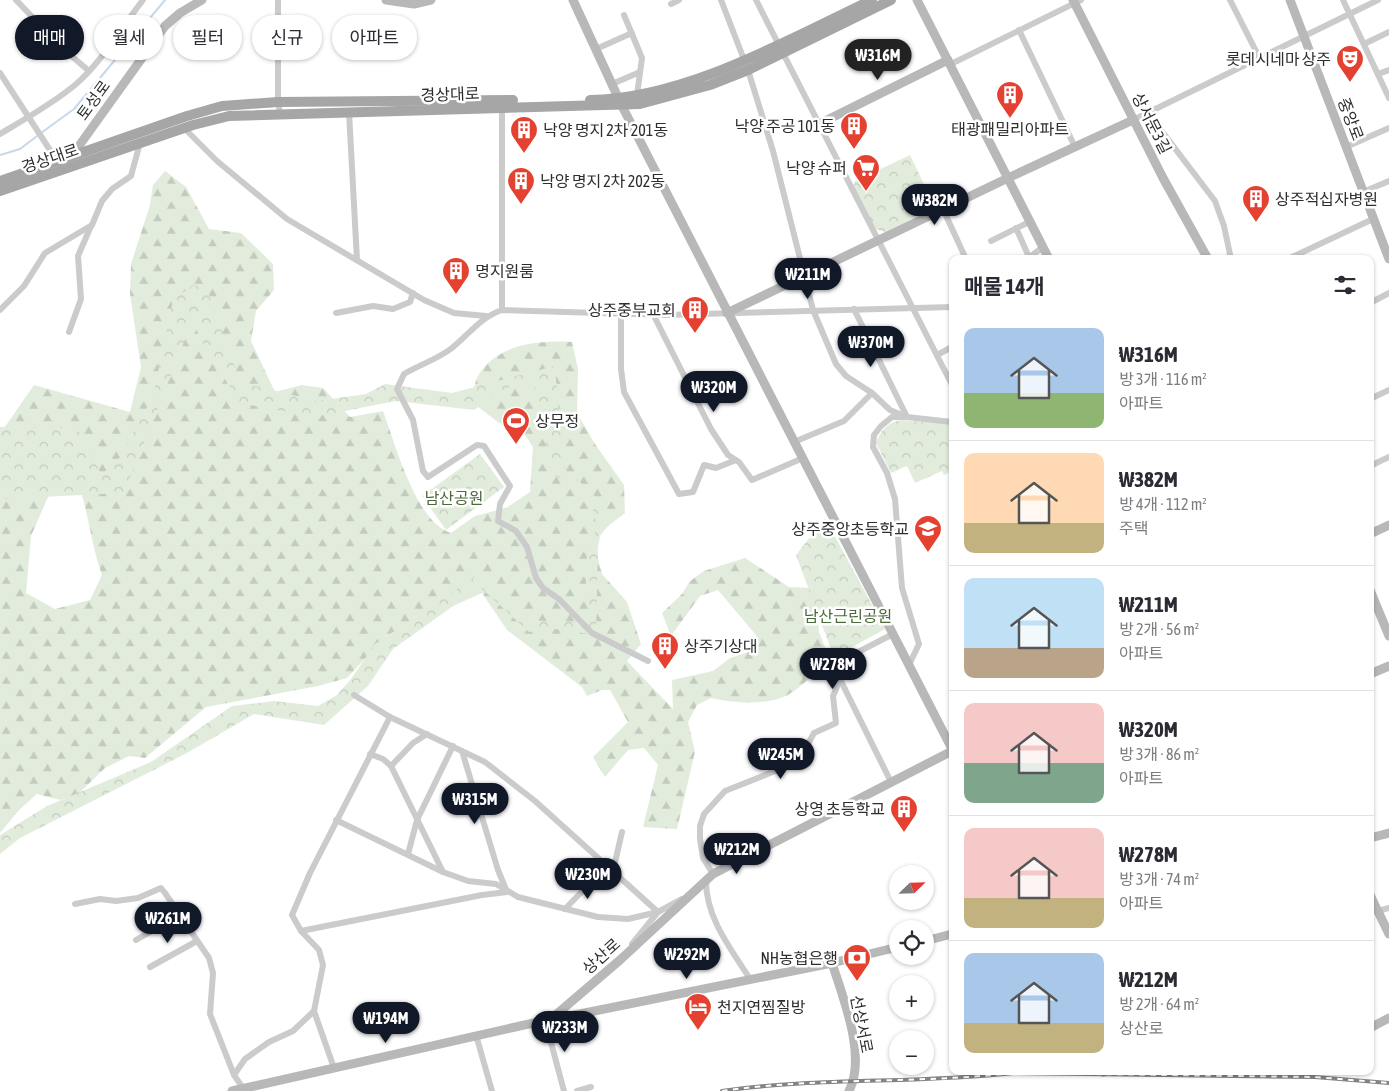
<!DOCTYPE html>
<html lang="ko">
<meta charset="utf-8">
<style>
:root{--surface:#fff;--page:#f7f7f7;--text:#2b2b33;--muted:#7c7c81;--line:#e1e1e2;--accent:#111827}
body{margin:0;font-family:"Asap Condensed","Noto Sans KR",sans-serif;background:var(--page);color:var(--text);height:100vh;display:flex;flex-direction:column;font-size:19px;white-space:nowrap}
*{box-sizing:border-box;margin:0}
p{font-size:16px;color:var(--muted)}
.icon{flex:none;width:28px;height:28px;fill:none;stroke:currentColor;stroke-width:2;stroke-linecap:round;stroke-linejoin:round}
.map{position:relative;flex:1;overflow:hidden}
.sheet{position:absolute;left:949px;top:255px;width:425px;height:820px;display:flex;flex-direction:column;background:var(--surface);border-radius:10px;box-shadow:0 1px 4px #0004}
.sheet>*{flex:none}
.banner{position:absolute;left:15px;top:15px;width:475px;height:45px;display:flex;gap:10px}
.needle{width:32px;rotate:67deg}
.controls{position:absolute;left:889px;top:865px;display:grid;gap:10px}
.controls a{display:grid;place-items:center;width:45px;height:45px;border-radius:50%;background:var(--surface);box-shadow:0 1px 4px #0004;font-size:25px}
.price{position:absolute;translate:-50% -42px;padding:0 11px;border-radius:18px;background:var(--accent);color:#fff;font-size:16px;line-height:32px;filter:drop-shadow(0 1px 2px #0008)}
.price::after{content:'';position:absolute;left:50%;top:30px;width:15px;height:11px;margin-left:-8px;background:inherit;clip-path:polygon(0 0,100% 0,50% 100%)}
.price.current{background:#222;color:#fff}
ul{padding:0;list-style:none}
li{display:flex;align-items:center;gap:15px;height:125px;padding:0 15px}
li+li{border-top:1px solid var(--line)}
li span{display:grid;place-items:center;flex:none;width:140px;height:100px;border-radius:10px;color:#555}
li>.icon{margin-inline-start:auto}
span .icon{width:60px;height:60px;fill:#fffc;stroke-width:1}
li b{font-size:21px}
h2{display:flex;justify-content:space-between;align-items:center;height:60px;padding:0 15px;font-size:21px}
.tag{padding:0 18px;border-radius:22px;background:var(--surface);box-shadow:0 1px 4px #0004;font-size:18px;line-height:45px}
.tag.current{background:var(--accent);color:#fff}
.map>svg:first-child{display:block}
.forest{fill:url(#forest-firs);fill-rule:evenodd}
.park{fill:url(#park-crowns)}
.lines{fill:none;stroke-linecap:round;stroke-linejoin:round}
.stream{stroke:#c8d8eb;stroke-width:2}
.street{stroke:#cbcbcb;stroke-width:6}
.secondary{stroke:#b8b8b8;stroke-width:9}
.primary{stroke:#a6a6a6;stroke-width:10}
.rail-casing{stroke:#838383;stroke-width:4}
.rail{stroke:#fff;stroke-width:2;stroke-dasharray:5.5;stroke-linecap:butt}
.labels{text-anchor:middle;stroke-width:5;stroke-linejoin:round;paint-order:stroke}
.poi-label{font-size:16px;fill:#2e2e2e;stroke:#fff;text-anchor:end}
.street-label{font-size:16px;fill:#2e2e2e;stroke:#fff}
.park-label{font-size:16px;fill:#4a6a3c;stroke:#fff}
</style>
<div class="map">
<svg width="1389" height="1091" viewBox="0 0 1389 1091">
<defs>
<pattern id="forest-firs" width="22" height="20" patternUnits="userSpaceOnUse" patternTransform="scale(1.25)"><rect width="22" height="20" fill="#e2ecdc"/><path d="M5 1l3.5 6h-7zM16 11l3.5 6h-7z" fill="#c2cbbd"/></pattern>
<pattern id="park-crowns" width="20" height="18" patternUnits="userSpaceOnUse" patternTransform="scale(1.25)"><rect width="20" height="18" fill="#e2ecdc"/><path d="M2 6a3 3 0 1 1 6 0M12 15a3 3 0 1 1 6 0" fill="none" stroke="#c2cbbd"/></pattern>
</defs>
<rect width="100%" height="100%" fill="#fff"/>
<path class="forest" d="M165,171L186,187L209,229L241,233L273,264L274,290L256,311L251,341L275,392L302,385L323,388L350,417L383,411C395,443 416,523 451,533L475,516L506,508L530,492L533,447L521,429L499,423L472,402C473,394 474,383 478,376C496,344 539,340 572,342L578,369L577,413L595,444L624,485L625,513L608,526L594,543L602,574L627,602L641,644L627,661L673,709L672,680L713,671L730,658L751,651L756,635L718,590L700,596L671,636L662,613L682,594L690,581L704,571L745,558L789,587L812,588L816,599L819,632L830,660C817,671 803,686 788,695C767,706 733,703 711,698L697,705L688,722L695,752L677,829L643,827L658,765L644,748L628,750L605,777L593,757L628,722L610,690H602L587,696L582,687L507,630L482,593L386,636L347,678L318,686L206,707L145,758L129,756L105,768L77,795L60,800L37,794L20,809L0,833V434L34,385L130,412L141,367L130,294L131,264L150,205L153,185ZM51,490L81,491C89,519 92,547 102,575L90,600L55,609L26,593L31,536Z"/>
<g class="park">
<path d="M910,155L935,207L885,232L873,228L853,187L855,181Z"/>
<path d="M193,285L207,289L240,382L317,401L366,394L385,384L452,393L555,366L563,463L568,474L576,478L598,500L603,517L598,548L596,630L589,626C588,603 584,579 587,556C589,549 594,542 595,534C599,498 580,491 552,473L534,385L505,388L474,410L396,401L314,417L240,403L204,346L192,322L124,493L0,499V427L77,428L101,474L116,464L153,396L173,300Z"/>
<path d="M901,420L952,424V471L944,475L942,471L915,483L907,466L891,473L876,443C880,431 888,422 901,420Z"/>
<path d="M480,454L504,487L446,530L422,496Z"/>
<path d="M825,518L885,629L834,657L796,555Z"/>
<path d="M481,573L525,620L572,622L595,635L559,629L529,632L480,587L393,649L368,686L324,725L254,714L187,753L20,838L0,854V835L47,806L151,762L232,706L274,701L318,706L337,695L351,679L375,644Z"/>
</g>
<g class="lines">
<g class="stream">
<path d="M41,133L74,109L165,0"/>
<path d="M0,155L20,149L37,136"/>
</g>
<g class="street">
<path d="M16,0L61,47L89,71"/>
<path d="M278,0V102L280,113"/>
<path d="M721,0L748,70L773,151L813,310L836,364L846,376L872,393L890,410L907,417L952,422"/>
<path d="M756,0L952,385"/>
<path d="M1230,0L1260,59"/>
<path d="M1343,0L1389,98"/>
<path d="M671,4L679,0"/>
<path d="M624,15L642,58L637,95"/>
<path d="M1019,30L1075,147"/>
<path d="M1364,44L1389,32"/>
<path d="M596,49L632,33"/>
<path d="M951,64L1081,0"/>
<path d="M0,73L59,164"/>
<path d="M1378,74L1389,70"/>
<path d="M612,84L640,72"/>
<path d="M349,112L357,260"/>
<path d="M1148,113L1215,201L1224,226L1231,259"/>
<path d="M1133,120L1378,0"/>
<path d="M184,128L217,161L287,219L424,300L454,313L486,316"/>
<path d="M0,134C25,119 52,104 75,85C102,62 121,28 143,0"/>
<path d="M1346,147L1389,128"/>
<path d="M1363,192L1389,181"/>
<path d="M943,209L966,259"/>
<path d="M1016,228L1029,257"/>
<path d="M991,241L1031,221"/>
<path d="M1027,259L1043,247"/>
<path d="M1288,259L1373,219"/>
<path d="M1370,303L1389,293"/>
<path d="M854,309L907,417H892L881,426L874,435L873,447L887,473L895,499L902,588L919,644L909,665"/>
<path d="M0,310L24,286L45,253L92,225L102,201L112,189L131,176L140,143"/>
<path d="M502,310V106"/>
<path d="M336,313L373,306L393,309L410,302L413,293"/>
<path d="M621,313V369L624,392L679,494L693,492L704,465L716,468L736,460"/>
<path d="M653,314L711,429L728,455L739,462L752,480L803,458"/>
<path d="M69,332L81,299L78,256L91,226"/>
<path d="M937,355L952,347"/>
<path d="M1370,399L1389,390"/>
<path d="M794,442L844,421L872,393"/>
<path d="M1370,466L1389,457"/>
<path d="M648,661L592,633L559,599L543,588L536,578L527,547L516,531L498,521L500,504L510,486L484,446L477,445L428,477L423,471L413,420L397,389L404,374C419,365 438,359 452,348C469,334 481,317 502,310L665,315L952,307"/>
<path d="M354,695L390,717L485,762L535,801L658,912L682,899"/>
<path d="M370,754L383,759L391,766L443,872"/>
<path d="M391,766L413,743L427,734"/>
<path d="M891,782L833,665L893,634"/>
<path d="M336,820L443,872L468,881L496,884L518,897L598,917L628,919L658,912"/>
<path d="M408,854L417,820L453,746"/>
<path d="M613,871L622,832"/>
<path d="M713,874L703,858L700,839V826L704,814L725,791L785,767L801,757L814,733L836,723L833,696L840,680"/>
<path d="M706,881C706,918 731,949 750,979"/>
<path d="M75,904L100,899L116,901L138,898L161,888L165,893L209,958L213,973L210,1014L234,1075"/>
<path d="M565,909L596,877"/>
<path d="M1378,911L1389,908"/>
<path d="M301,931L482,895L507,892L498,870L462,751"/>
<path d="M136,940L181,914"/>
<path d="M632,944L658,912"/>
<path d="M150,967L197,941"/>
<path d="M314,1011L334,1068"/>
<path d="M545,1020L564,1091"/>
<path d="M476,1035L492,1091"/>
<path d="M1103,1074V1071"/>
<path d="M243,1088L234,1075L245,1059L269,1042L293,1031L314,1011L323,965L319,950L301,931L292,915L310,873L390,717"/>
<path d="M577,1091L591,1087"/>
</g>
<g class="secondary">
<path d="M386,0L414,4L431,0"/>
<path d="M573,0L622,106L952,749"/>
<path d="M917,0L1049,259"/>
<path d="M1073,0L1163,178L1208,259"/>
<path d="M1290,0L1389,259"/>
<path d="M819,124L948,60"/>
<path d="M71,157L165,26L180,13L202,0"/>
<path d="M727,313L1008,178L1133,120"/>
<path d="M1370,534L1389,525"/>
<path d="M1370,590L1389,636"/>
<path d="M1370,674L1389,666"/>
<path d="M1370,838L1389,833"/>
<path d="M1370,895L1389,934"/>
<path d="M925,941L952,934"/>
<path d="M832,963C843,998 867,1056 849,1091"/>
<path d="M550,1020L832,963L898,947"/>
<path d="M1370,1028L1389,1018"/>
<path d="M232,1091L551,1019L620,960L713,874L952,751"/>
</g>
<g class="primary">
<path d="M590,100C685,99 787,40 872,0"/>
<path d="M0,181L187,116L222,106L278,102L513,100"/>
<path d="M0,191L193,125L229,116L640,104L710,85L748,70L891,0"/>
</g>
<defs>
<path id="rail" d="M722,1091C818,1077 916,1084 1013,1073L1315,1077L1389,1083"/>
</defs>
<use href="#rail" class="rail-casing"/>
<use href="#rail" class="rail"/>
</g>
<defs>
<symbol id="theatre-pin" viewBox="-11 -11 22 30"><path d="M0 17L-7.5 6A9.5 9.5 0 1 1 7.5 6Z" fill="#e44131" stroke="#fff"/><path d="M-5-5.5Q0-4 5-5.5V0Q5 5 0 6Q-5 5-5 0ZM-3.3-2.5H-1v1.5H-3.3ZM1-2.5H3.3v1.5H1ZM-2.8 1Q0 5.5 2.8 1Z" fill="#fff"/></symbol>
<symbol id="building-pin" viewBox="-11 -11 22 30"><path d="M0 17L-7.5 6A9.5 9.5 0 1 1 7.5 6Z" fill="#e44131" stroke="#fff"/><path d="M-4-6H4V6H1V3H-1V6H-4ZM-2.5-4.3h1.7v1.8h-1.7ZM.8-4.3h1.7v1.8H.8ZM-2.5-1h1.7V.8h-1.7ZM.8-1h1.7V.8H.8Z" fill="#fff"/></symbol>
<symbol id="supermarket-pin" viewBox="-11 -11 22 30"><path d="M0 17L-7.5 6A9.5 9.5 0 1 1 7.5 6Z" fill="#e44131" stroke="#fff"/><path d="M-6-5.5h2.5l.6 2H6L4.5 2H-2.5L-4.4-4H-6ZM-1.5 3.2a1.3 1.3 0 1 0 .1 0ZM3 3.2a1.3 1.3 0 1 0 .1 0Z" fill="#fff"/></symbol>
<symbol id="stadium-pin" viewBox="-11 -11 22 30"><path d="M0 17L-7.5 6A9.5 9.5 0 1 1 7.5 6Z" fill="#e44131" stroke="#fff"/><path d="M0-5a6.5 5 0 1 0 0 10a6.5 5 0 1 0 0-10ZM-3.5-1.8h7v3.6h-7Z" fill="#fff"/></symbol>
<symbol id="school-pin" viewBox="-11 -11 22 30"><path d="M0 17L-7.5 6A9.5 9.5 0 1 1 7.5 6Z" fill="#e44131" stroke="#fff"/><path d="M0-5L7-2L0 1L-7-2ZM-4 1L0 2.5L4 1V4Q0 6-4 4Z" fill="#fff"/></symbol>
<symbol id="bank-pin" viewBox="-11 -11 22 30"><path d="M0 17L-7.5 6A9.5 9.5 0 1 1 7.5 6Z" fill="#e44131" stroke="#fff"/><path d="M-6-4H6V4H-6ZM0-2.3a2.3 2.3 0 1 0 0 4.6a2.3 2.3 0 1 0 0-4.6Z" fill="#fff"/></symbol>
<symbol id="hotel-pin" viewBox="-11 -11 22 30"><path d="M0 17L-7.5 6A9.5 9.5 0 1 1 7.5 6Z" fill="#e44131" stroke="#fff"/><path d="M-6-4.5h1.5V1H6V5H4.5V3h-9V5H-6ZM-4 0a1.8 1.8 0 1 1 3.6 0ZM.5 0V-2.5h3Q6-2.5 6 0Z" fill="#fff"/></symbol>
</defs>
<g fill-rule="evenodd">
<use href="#theatre-pin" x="1334" y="43" width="32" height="43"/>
<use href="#building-pin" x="994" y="79" width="32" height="43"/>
<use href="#building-pin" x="838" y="110" width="32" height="43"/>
<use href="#building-pin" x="508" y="114" width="32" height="43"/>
<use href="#supermarket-pin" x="850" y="152" width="32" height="43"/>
<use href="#building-pin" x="505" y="165" width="32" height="43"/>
<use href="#building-pin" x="1240" y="183" width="32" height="43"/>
<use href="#building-pin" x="440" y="255" width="32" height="43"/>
<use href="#building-pin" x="679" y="294" width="32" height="43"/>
<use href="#stadium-pin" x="500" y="405" width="32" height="43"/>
<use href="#school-pin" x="912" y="513" width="32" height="43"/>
<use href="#building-pin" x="649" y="630" width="32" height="43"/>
<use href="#building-pin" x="888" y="793" width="32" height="43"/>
<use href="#bank-pin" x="841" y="942" width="32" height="43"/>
<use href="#hotel-pin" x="682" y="991" width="32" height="43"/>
</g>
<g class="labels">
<g class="poi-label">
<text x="1331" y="65">롯데시네마 상주</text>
<text x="835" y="132">낙양 주공 101동</text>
<text x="1010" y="135" text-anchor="middle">태광패밀리아파트</text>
<text x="543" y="136" text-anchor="start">낙양 명지 2차 201동</text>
<text x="847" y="174">낙양 슈퍼</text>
<text x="540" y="187" text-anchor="start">낙양 명지 2차 202동</text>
<text x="1275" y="205" text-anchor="start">상주적십자병원</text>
<text x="475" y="277" text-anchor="start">명지원룸</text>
<text x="676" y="316">상주중부교회</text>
<text x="535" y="427" text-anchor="start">상무정</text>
<text x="909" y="535">상주중앙초등학교</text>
<text x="684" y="652" text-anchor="start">상주기상대</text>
<text x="885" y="815">상영 초등학교</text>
<text x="838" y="964">NH농협은행</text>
<text x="717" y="1013" text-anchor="start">천지연찜질방</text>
</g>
<g class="street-label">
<text transform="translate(450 94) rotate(-2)" y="6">경상대로</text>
<text transform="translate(93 100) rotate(-54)" y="6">토성로</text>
<text transform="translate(1351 119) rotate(69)" y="6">중앙로</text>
<text transform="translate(1152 123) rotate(63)" y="6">상서문3길</text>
<text transform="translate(50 158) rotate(-19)" y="6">경상대로</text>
<text transform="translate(601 956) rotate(-42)" y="6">상산로</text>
<text transform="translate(862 1024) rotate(79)" y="6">선상서로</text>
</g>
<g class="park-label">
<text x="454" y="504">남산공원</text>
<text x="848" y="622">남산근린공원</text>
</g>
</g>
</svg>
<div class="controls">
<a><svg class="needle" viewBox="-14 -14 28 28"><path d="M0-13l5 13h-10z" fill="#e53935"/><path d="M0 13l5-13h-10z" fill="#7c7c81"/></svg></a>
<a><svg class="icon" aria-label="locate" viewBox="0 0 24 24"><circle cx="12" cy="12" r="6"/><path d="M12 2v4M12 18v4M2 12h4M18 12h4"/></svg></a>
<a>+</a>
<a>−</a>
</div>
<b class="price current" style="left:878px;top:81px">₩316M</b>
<b class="price" style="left:935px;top:226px">₩382M</b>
<b class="price" style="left:808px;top:300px">₩211M</b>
<b class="price" style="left:871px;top:368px">₩370M</b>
<b class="price" style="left:714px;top:413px">₩320M</b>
<b class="price" style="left:833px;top:690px">₩278M</b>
<b class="price" style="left:781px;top:780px">₩245M</b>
<b class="price" style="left:475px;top:825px">₩315M</b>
<b class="price" style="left:737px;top:875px">₩212M</b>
<b class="price" style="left:588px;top:900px">₩230M</b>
<b class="price" style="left:168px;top:944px">₩261M</b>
<b class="price" style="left:687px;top:980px">₩292M</b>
<b class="price" style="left:386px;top:1044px">₩194M</b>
<b class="price" style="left:565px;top:1053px">₩233M</b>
<div class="banner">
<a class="tag current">매매</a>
<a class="tag">월세</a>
<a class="tag">필터</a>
<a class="tag">신규</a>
<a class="tag">아파트</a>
</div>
<section class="sheet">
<h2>매물 14개<svg class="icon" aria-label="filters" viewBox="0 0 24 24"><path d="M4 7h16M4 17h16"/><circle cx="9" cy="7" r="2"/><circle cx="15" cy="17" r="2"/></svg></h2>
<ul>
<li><span style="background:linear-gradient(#a9c7e8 65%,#8fb573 0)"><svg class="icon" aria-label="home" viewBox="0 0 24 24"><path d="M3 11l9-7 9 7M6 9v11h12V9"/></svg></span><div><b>₩316M</b><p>방 3개 · 116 m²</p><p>아파트</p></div></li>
<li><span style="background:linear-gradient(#ffd9b3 70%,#c2b280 0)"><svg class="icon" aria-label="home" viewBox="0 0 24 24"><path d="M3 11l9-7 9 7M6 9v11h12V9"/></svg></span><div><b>₩382M</b><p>방 4개 · 112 m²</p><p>주택</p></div></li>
<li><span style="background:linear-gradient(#bfe0f5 70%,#b9a48a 0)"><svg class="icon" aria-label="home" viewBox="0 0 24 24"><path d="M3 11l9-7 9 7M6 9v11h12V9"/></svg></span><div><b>₩211M</b><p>방 2개 · 56 m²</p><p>아파트</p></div></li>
<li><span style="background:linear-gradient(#f6c9c9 60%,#7fa58c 0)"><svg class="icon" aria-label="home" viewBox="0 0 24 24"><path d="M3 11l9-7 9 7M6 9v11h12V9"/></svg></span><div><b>₩320M</b><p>방 3개 · 86 m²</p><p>아파트</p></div></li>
<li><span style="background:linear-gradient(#f6c9c9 70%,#c2b280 0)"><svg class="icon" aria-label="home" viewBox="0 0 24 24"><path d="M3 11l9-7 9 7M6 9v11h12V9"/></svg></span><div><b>₩278M</b><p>방 3개 · 74 m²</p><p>아파트</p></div></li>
<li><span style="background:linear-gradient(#a9c7e8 70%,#c2b280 0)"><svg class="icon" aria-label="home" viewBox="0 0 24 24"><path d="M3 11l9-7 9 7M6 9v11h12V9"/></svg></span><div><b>₩212M</b><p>방 2개 · 64 m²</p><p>상산로</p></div></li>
</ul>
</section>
</div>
